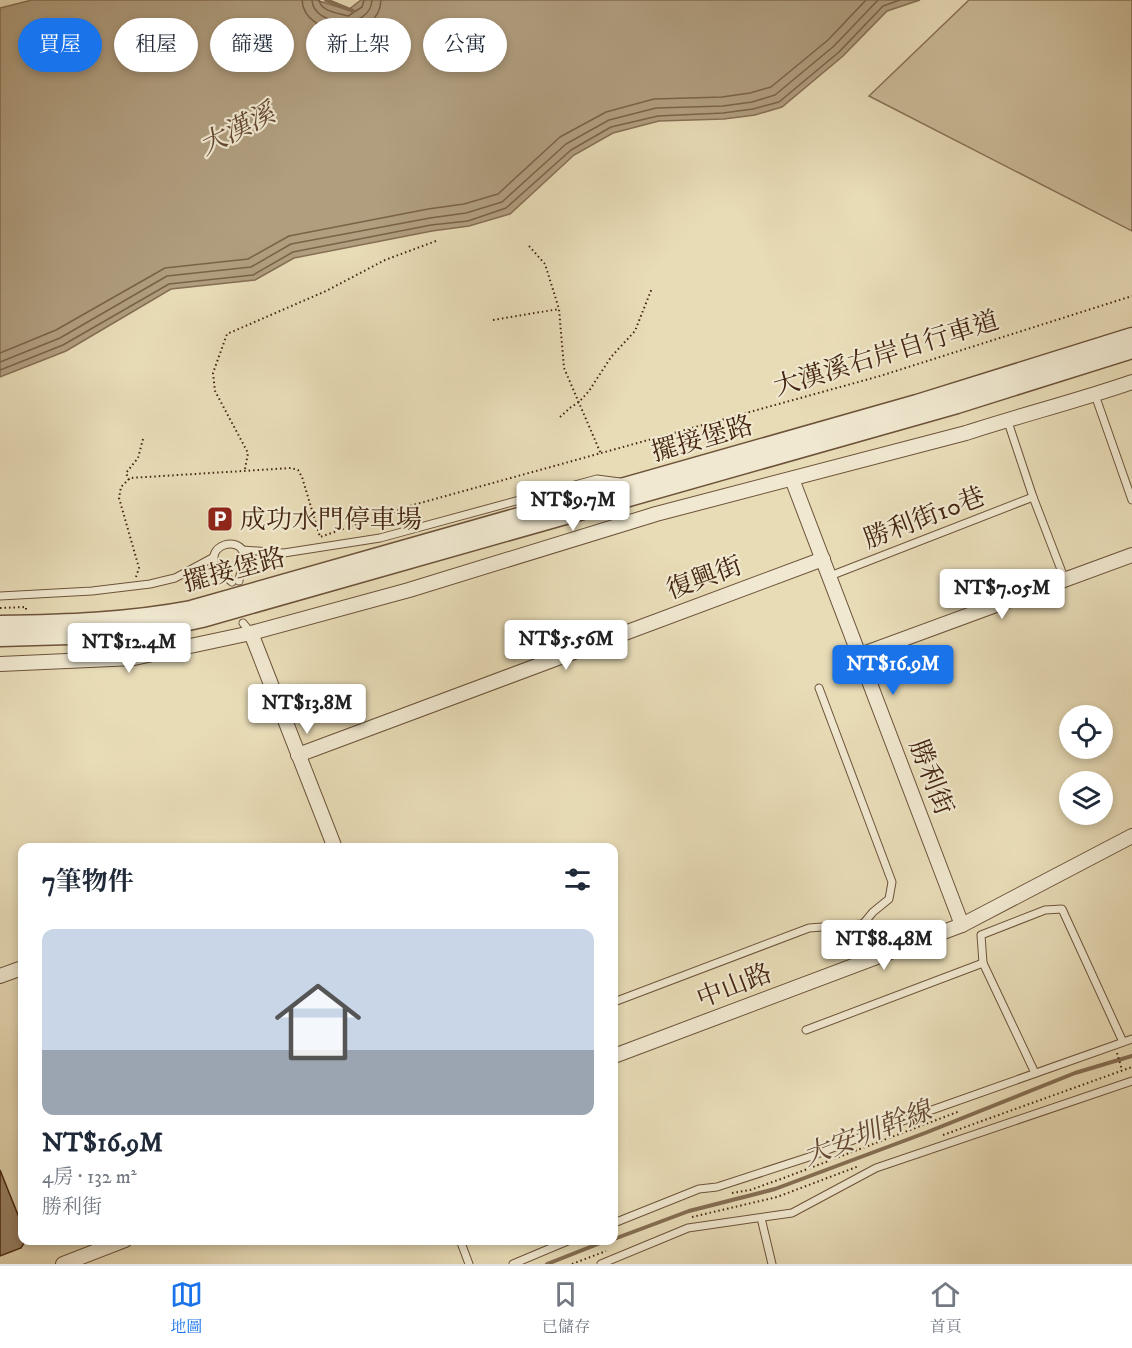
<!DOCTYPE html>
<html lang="zh-TW">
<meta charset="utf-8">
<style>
:root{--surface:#fff;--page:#f6f6f7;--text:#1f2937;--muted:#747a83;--line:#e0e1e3;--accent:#1a73e8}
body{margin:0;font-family:"IM FELL DW Pica","Noto Serif TC",serif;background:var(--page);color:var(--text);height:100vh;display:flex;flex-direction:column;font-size:22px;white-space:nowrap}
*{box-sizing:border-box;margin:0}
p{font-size:20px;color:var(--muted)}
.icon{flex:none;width:33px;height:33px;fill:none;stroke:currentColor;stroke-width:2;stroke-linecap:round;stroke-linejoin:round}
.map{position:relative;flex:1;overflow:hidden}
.sheet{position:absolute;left:18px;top:843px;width:600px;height:402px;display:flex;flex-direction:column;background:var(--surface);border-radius:12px;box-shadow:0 3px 9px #0003}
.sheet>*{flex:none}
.top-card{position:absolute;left:18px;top:18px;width:600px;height:54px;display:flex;gap:12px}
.fabs{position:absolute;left:1059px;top:705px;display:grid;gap:12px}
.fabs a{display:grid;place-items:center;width:54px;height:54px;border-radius:50%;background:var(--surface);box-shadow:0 3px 9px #0003;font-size:30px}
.price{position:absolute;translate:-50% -51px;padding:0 14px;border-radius:6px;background:#fff;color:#222;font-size:20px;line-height:39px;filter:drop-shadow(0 2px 3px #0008)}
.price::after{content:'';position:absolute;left:50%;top:36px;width:18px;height:14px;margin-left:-9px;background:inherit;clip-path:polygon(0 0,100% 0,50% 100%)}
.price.on{background:var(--accent);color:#fff}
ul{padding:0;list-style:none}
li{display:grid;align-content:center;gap:12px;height:318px;padding:0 24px}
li+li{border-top:2px solid var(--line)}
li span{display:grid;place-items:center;height:186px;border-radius:12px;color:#555}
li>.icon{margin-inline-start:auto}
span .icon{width:108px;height:108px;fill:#fffc;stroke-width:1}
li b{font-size:26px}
h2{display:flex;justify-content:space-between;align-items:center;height:72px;padding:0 24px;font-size:26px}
.pill{padding:0 21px;border-radius:27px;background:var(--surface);box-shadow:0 3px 9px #0003;font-size:21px;line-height:54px}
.pill.on{background:var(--accent);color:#fff}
.tab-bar{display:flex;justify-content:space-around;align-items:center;height:84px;border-top:2px solid var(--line);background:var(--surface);font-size:16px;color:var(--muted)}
.tab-bar a{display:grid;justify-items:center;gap:3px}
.tab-bar .on{color:var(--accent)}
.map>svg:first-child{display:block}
.green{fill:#ccbd9b;stroke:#887156;stroke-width:1.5}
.water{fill:#b09e7f;stroke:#856e53;stroke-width:1.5}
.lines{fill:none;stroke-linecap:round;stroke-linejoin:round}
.shore{stroke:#7a6248;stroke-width:1.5}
.stream{stroke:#856e53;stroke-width:4}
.building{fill:#998467;stroke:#442511;stroke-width:1.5}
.service-casing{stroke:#6d533a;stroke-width:9}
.minor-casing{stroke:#6d533a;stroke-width:16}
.tertiary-casing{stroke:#6d533a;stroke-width:19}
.path{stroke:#442511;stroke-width:2;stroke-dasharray:1.5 3;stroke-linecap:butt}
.service{stroke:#f0e8d0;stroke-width:7}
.minor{stroke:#f0e8d0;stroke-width:14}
.tertiary{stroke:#f0e8d0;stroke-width:16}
.labels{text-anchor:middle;stroke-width:4.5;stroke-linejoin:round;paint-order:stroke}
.street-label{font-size:26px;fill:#442511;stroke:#f0e8d0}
.poi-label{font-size:26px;fill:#442511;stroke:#f0e8d0;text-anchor:start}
.water-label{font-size:27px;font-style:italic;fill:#644932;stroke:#f0e8d0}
</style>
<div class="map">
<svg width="1132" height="1264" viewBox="0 0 1132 1264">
<rect width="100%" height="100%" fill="#e8dcb7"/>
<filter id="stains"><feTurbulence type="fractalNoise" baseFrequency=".00333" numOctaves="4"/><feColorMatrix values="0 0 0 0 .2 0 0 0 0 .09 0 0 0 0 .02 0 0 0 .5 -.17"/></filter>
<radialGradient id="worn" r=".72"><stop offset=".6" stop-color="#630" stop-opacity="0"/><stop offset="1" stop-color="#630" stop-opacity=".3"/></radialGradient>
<path class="green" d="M969,0H1132V231L869,96Z"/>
<path class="water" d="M32,0H316L348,10L361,0H920L887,11L843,56L782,107L755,115L724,119L659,121L613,133L574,155L510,214L469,226L432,231L294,258L255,280L171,289L66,351L0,377V8Z"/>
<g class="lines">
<g class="shore">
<path d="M302,0C304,38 379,44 381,0"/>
<path d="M312,0C313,26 370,32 372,0"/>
<path d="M319,0C321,12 338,13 348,16L362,7L364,0"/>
<path d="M0,353L56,330L165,268L248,259L289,236L428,209L464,204L498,194L560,137L606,112L654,99L722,97L750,93L771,87L828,40L866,0"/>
<path d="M0,362L60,338L167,276L251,267L291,244L430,218L466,213L502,202L566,144L609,120L656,108L723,106L752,102L775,95L834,46L878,0"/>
<path d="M0,370L63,345L169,284L253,275L293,252L431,225L468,221L506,208L571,150L611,127L658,116L723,113L753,109L779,102L839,52L883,6L900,0"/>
</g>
<g class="stream">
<path d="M326,0L353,11"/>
<path d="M614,1239L689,1211L775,1189L925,1133L1075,1073L1132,1056"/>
<path d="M547,1264L608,1240"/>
</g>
</g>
<path class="building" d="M0,1170L22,1225V1240H26L21,1248L0,1256Z"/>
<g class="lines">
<defs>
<g id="service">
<path d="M1095,395L1132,500"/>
<path d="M1007,419L1033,497L1065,580"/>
<path d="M242,550L284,553L380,538L597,479L620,482"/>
<path d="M830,576L1033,497"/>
<path d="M232,582C227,577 218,573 215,566C206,546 238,534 245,555C248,565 239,571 239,581"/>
<path d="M0,596L92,591L150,584L175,578L214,557"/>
<path d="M243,623L251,633"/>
<path d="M819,688L892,882L889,899L873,912L863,924"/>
<path d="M983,963L981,935L1045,910L1062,909L1123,1042"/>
<path d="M614,1002L809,928L863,924L880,956"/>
<path d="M806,1030L983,963L1035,1073"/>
<path d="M761,1218L772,1264"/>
<path d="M614,1223L699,1189L717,1187L809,1157L929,1111L1132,1039"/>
<path d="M460,1240L469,1264"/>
<path d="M513,1264L570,1240"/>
<path d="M601,1264L688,1228L792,1213L876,1168L1132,1081"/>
</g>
<g id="minor">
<path d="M792,479L962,925"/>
<path d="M251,633L335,848"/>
<path d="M860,655L1132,555"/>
<path d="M0,664L134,658L251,633L409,590L656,514L966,433C1021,415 1077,401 1132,382"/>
<path d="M298,755L823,559"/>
<path d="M0,976L22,968"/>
<path d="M614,1056L962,925L1132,836"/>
<path d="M63,1264L125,1240"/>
</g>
<g id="tertiary">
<path d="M0,624C65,623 127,621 191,609L917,403L1132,336"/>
<path d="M0,638L104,635L157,629L202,619L957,405L1132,350"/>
</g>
</defs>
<use href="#service" class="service-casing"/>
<use href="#minor" class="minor-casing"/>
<use href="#tertiary" class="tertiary-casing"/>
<g class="path">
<path d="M529,246L545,264L559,309L564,368L601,454"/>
<path d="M493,320L559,309"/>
<path d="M560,417L571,407L579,402L589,391L611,357L635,331L652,288"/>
<path d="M245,469L248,453L215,391L213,373L227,334L326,291L385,260L436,241"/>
<path d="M129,480L126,473L138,458L143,439"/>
<path d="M136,577L139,568L119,498L121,487L130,478L291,468L298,470L302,477L320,537L413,505L880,376L1132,296"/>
<path d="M0,608L26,607V611"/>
<path d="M1117,1053L1122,1070"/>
<path d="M943,1135L1132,1067"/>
<path d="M732,1193L750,1190L781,1179L960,1111"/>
<path d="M692,1217L777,1197L859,1166"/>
<path d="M572,1264L606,1251"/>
</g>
<use href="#service" class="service"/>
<use href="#minor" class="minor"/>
<use href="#tertiary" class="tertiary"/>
</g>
<defs>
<symbol id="parking-square" viewBox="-11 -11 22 22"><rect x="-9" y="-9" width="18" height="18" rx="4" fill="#8f2418" stroke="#f0e8d0"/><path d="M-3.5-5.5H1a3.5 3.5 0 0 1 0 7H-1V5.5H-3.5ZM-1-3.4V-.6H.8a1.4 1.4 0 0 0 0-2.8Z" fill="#fff"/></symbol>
</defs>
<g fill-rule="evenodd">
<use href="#parking-square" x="205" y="504" width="30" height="30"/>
</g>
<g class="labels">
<g class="street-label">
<text transform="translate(886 353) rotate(-17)" y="9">大漢溪右岸自行車道</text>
<text transform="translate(702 438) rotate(-16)" y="9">擺接堡路</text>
<text transform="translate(924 517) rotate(-21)" y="9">勝利街10巷</text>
<text transform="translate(234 569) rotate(-15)" y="9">擺接堡路</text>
<text transform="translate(704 577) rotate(-20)" y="9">復興街</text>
<text transform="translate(932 777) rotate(69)" y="9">勝利街</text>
<text transform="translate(734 985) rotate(-21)" y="9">中山路</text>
</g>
<g class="poi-label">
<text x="240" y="528">成功水門停車場</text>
</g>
<g class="water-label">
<text transform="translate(237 129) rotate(-27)" y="9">大漢溪</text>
<text transform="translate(867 1133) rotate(-21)" y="9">大安圳幹線</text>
</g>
</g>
<rect width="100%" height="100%" filter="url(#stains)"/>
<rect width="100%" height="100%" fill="url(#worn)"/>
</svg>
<div class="fabs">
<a><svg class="icon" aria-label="locate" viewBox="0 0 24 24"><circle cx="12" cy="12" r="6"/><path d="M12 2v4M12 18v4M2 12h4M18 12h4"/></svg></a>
<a><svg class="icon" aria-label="layers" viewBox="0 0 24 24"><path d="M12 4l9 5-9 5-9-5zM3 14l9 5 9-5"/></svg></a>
</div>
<b class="price" style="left:573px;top:532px">NT$9.7M</b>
<b class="price" style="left:1002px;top:620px">NT$7.05M</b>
<b class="price" style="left:566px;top:671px">NT$5.56M</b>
<b class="price" style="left:129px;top:674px">NT$12.4M</b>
<b class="price on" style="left:893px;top:696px">NT$16.9M</b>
<b class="price" style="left:307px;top:735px">NT$13.8M</b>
<b class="price" style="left:884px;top:971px">NT$8.48M</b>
<div class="top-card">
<a class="pill on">買屋</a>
<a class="pill">租屋</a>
<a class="pill">篩選</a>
<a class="pill">新上架</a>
<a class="pill">公寓</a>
</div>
<section class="sheet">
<h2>7筆物件<svg class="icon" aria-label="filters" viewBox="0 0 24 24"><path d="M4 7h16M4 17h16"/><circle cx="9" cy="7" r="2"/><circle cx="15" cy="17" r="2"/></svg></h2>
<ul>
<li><span style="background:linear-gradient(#c9d6e8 65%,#9aa5b1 0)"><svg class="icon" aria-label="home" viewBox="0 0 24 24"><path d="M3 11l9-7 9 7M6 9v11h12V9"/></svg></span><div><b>NT$16.9M</b><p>4房 · 132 m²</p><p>勝利街</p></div></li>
</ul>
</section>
</div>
<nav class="tab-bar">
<a class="on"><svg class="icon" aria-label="map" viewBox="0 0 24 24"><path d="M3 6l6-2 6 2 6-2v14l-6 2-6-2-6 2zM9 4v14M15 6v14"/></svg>地圖</a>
<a><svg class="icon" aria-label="saved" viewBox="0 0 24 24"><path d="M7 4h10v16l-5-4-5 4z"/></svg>已儲存</a>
<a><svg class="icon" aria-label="home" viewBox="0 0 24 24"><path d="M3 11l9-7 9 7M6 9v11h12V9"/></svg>首頁</a>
</nav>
